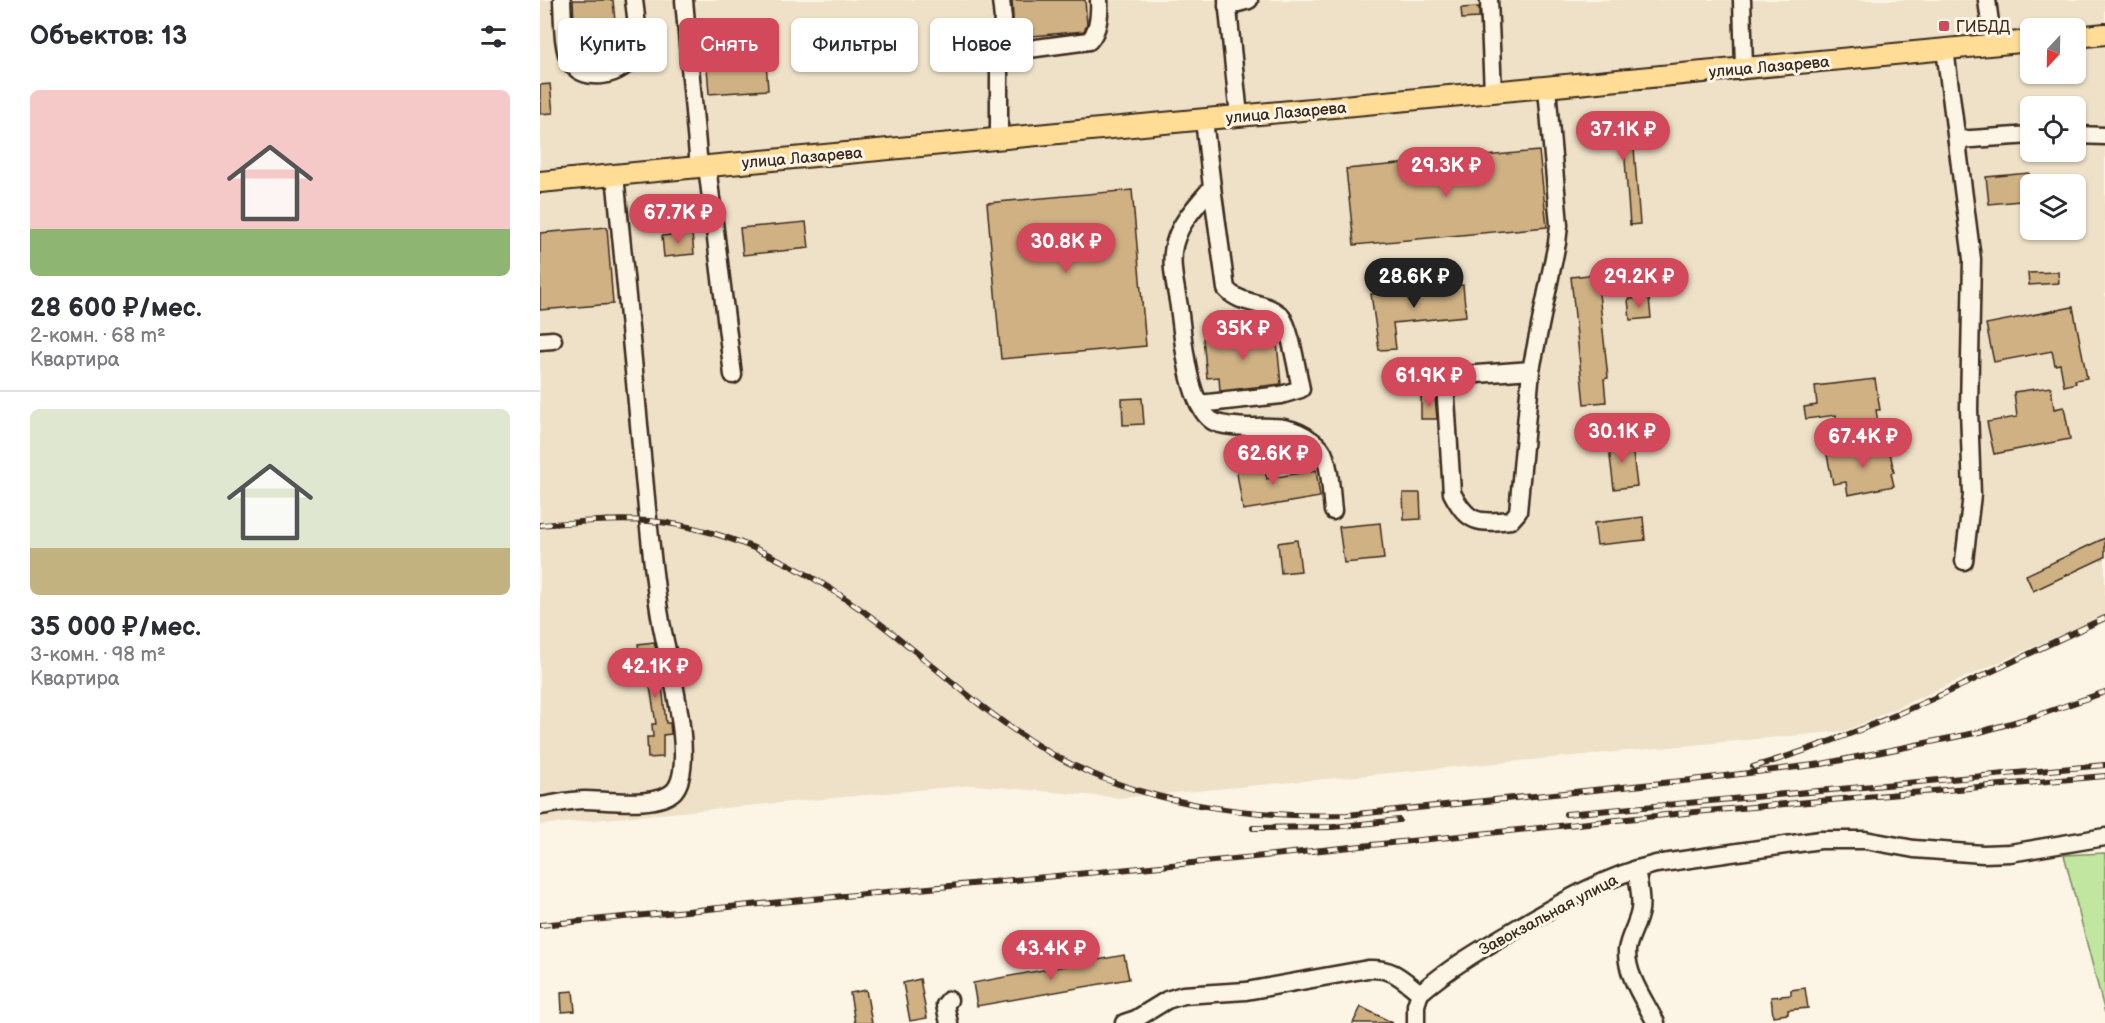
<!DOCTYPE html>
<html lang="ru">
<meta charset="utf-8">
<style>
:root{--surface:#fff;--page:#f2f2f3;--text:#2b2b33;--muted:#7c7c81;--line:#e1e1e2;--accent:#d1495b}
body{margin:0;font-family:"Balsamiq Sans",sans-serif;background:var(--page);color:var(--text);height:100vh;display:flex;flex-direction:column;font-size:22px;white-space:nowrap}
*{box-sizing:border-box;margin:0}
p{font-size:20px;color:var(--muted)}
.icon{flex:none;width:33px;height:33px;fill:none;stroke:currentColor;stroke-width:2;stroke-linecap:round;stroke-linejoin:round}
.map{position:relative;flex:1;overflow:hidden}
.side{display:flex;flex-direction:column;background:var(--surface);width:540px}
.side>*{flex:none}
.guide{position:absolute;left:18px;top:18px;width:570px;height:54px;display:flex;gap:12px}
.needle{width:39px;rotate:202deg}
.buttons{position:absolute;left:1480px;top:18px;display:grid;gap:12px}
.buttons a{display:grid;place-items:center;width:66px;height:66px;border-radius:9px;background:var(--surface);box-shadow:0 2px 4px #0004;font-size:30px}
.price{position:absolute;translate:-50% -51px;padding:0 14px;border-radius:21px;background:var(--accent);color:#fff;font-size:20px;line-height:39px;filter:drop-shadow(0 2px 3px #0008)}
.price::after{content:'';position:absolute;left:50%;top:36px;width:18px;height:14px;margin-left:-9px;background:inherit;clip-path:polygon(0 0,100% 0,50% 100%)}
.price.current{background:#222;color:#fff}
ul{padding:0;list-style:none}
li{display:grid;align-content:center;gap:12px;height:318px;padding:0 30px}
li+li{border-top:2px solid var(--line)}
li span{display:grid;place-items:center;height:186px;border-radius:9px;color:#555}
li>.icon{margin-inline-start:auto}
span .icon{width:108px;height:108px;fill:#fffc;stroke-width:1}
li b{font-size:26px}
h2{display:flex;justify-content:space-between;align-items:center;height:72px;padding:0 30px;font-size:26px}
.tag{padding:0 21px;border-radius:9px;background:var(--surface);box-shadow:0 2px 4px #0004;font-size:21px;line-height:54px}
.tag.current{background:var(--accent);color:#fff}
main{display:flex;flex:1;min-height:0}
.map>svg:first-child{display:block}
.built{fill:#eee1c8;fill-rule:evenodd}
.green{fill:#c0e6a0;stroke:#7e885f;stroke-width:1.5}
.building{fill:#cfb183;stroke:#3b2a1e;stroke-width:1.5}
.lines{fill:none;stroke-linecap:round;stroke-linejoin:round}
.minor-casing{stroke:#3b2a1e;stroke-width:21}
.major-casing{stroke:#3b2a1e;stroke-width:24}
.minor{stroke:#fcf5e5;stroke-width:16}
.major{stroke:#ffdd96;stroke-width:20}
.rail-casing{stroke:#3b2a1e;stroke-width:6}
.rail{stroke:#fcf5e5;stroke-width:4;stroke-dasharray:11;stroke-linecap:butt}
.poi-dot{fill:#d1495b;stroke:#fcf5e5;stroke-width:2}
.labels{text-anchor:middle;stroke-width:6;stroke-linejoin:round;paint-order:stroke}
.poi-label{font-size:16px;fill:#3b2a1e;stroke:#fcf5e5;text-anchor:start}
.street-label{font-size:16px;fill:#3b2a1e;stroke:#fcf5e5}
</style>
<main>
<section class="side">
<h2>Объектов: 13<svg class="icon" aria-label="filters" viewBox="0 0 24 24"><path d="M4 7h16M4 17h16"/><circle cx="9" cy="7" r="2"/><circle cx="15" cy="17" r="2"/></svg></h2>
<ul>
<li><span style="background:linear-gradient(#f6c9c9 75%,#8fb573 0)"><svg class="icon" aria-label="home" viewBox="0 0 24 24"><path d="M3 11l9-7 9 7M6 9v11h12V9"/></svg></span><div><b>28 600 ₽/мес.</b><p>2-комн. · 68 m²</p><p>Квартира</p></div></li>
<li><span style="background:linear-gradient(#dfe7d0 75%,#c2b280 0)"><svg class="icon" aria-label="home" viewBox="0 0 24 24"><path d="M3 11l9-7 9 7M6 9v11h12V9"/></svg></span><div><b>35 000 ₽/мес.</b><p>3-комн. · 98 m²</p><p>Квартира</p></div></li>
</ul>
</section>
<div class="map">
<svg width="1565" height="1023" viewBox="0 0 1565 1023">
<rect width="100%" height="100%" fill="#fcf5e5"/>
<filter id="ink" filterUnits="userSpaceOnUse"><feTurbulence type="fractalNoise" baseFrequency=".0167" numOctaves="2"/><feDisplacementMap in="SourceGraphic" scale="12" xChannelSelector="R" yChannelSelector="G"/><feConvolveMatrix kernelMatrix="1 2 1 2 8 2 1 2 1" color-interpolation-filters="sRGB"/></filter>
<g filter="url(#ink)">
<path class="built" d="M0,0H1565V615L1305,731L580,798L433,785L0,825ZM1491,28H1536V74H1491ZM1491,106H1536V152H1491ZM1491,184H1536V230H1491Z"/>
<path class="green" d="M1565,853V1013L1524,855Z"/>
<g class="building">
<path d="M33,0H73L78,53L40,57L35,44Z"/>
<path d="M472,0H545L547,24L544,31L472,38L473,18Z"/>
<path d="M939,7V18L922,19L921,8Z"/>
<path d="M224,33L228,90L169,94L165,40L205,37L204,35Z"/>
<path d="M10,84L13,113L0,114V85Z"/>
<path d="M1092,123L1100,224L1090,225L1083,134L1043,137L1042,127Z"/>
<path d="M999,151L1007,227L814,245L806,169Z"/>
<path d="M1489,173L1491,200L1449,204L1446,177Z"/>
<path d="M592,190L606,346L461,359L447,203Z"/>
<path d="M266,222L269,248L203,255L200,228Z"/>
<path d="M67,227L73,304L0,310V233Z"/>
<path d="M152,233L154,254L124,257L122,236Z"/>
<path d="M1518,272L1519,283L1489,285L1488,273Z"/>
<path d="M1057,274L1068,378L1064,379L1066,402L1044,404L1031,277Z"/>
<path d="M923,285L926,316L853,323L856,349L839,350L831,294Z"/>
<path d="M1109,298L1111,318L1090,320L1088,299Z"/>
<path d="M1533,307L1547,378L1535,380L1536,383L1524,386L1520,364L1515,365L1512,351L1454,362L1446,324Z"/>
<path d="M736,332L741,384L680,391L679,377L667,378L663,338Z"/>
<path d="M1335,379L1340,410H1336L1338,422L1297,427L1296,415L1266,419L1264,407L1277,405L1275,386Z"/>
<path d="M1511,387L1514,409L1524,407L1530,439L1454,454L1447,422L1477,417L1474,392Z"/>
<path d="M881,397H895L897,419H881Z"/>
<path d="M602,398L604,424L583,425L582,399Z"/>
<path d="M1091,438L1097,486L1074,489L1068,441Z"/>
<path d="M1348,443L1354,472L1351,473L1354,486L1308,495L1306,482L1293,484L1287,455Z"/>
<path d="M723,457L727,479L776,470L780,497L703,510L695,461Z"/>
<path d="M863,493H880L881,519L864,520Z"/>
<path d="M1103,517L1105,540L1057,545L1054,523Z"/>
<path d="M840,523L844,559L804,563L799,527Z"/>
<path d="M1565,538V557L1493,591L1486,575Z"/>
<path d="M757,540L761,571L741,573L738,543Z"/>
<path d="M114,642L120,666L126,723H130L131,734L123,735V757L108,758L107,737H113L112,724H116L107,668L102,669L98,644Z"/>
<path d="M584,955L589,979L437,1006L433,983Z"/>
<path d="M380,979L387,1018L370,1021L363,983Z"/>
<path d="M1265,988L1268,1008L1248,1010V1014L1233,1016L1231,997L1251,995V990Z"/>
<path d="M326,990L332,1023H315L310,993Z"/>
<path d="M33,991L35,1011L22,1012L21,992Z"/>
<path d="M821,1007L853,1023H813Z"/>
</g>
<g class="lines">
<defs>
<g id="minor">
<path d="M22,0C23,16 22,51 31,63C45,84 84,76 93,55C100,38 96,18 94,0"/>
<path d="M144,0L159,167"/>
<path d="M687,0L699,116"/>
<path d="M949,0L953,92"/>
<path d="M1202,0L1204,68"/>
<path d="M1447,0L1453,45"/>
<path d="M687,6L709,0"/>
<path d="M1405,49L1432,259L1429,409L1432,495L1424,561"/>
<path d="M459,53L549,41C559,30 560,15 559,0"/>
<path d="M664,120L672,187C659,203 642,220 636,239C628,261 636,286 639,307C643,335 647,402 671,420C679,426 695,426 706,427C731,427 750,424 771,440C777,444 783,449 785,457C791,473 791,494 793,511"/>
<path d="M1536,135L1565,136"/>
<path d="M459,139V53L463,19L461,0"/>
<path d="M1417,140L1491,135"/>
<path d="M167,166L193,375"/>
<path d="M0,341L13,340"/>
<path d="M991,370L910,376L905,383L912,493C928,523 937,524 971,520L978,512L991,370L1017,243L1019,225L1007,88"/>
<path d="M659,404L741,395L761,389C757,372 751,328 741,316C736,311 730,308 724,306C710,301 697,301 686,289L672,187"/>
<path d="M0,806C15,804 30,800 45,800C67,800 117,808 134,791C158,765 127,656 121,622C111,564 107,505 101,446C93,356 84,265 75,175"/>
<path d="M1096,869C1098,882 1102,896 1100,910C1098,924 1089,936 1087,950C1086,976 1105,1001 1116,1023"/>
<path d="M880,993C910,967 945,947 979,927C1022,902 1068,875 1116,864L1280,840H1325L1374,849L1443,854L1470,853L1565,837"/>
<path d="M409,1000L405,1005L409,1023"/>
<path d="M584,1023L596,1019L627,1000L643,995L706,991L828,969C854,968 861,978 880,993"/>
<path d="M876,1023V1005L880,993"/>
</g>
<g id="major">
<path d="M1536,37L1565,34"/>
<path d="M0,182L1491,41"/>
</g>
</defs>
<use href="#minor" class="minor-casing"/>
<use href="#major" class="major-casing"/>
<use href="#minor" class="minor"/>
<use href="#major" class="major"/>
<defs>
<g id="rail">
<path d="M0,525C36,522 72,519 109,521C207,529 297,587 371,648C416,685 461,725 512,754C600,804 708,818 807,815L1152,780L1282,764L1440,732L1496,716L1565,692"/>
<path d="M1213,767C1335,732 1450,671 1565,618"/>
<path d="M1026,814L1565,765"/>
<path d="M713,828L793,827L859,820"/>
<path d="M0,925L694,859L1155,812L1565,776"/>
</g>
</defs>
<use href="#rail" class="rail-casing"/>
<use href="#rail" class="rail"/>
</g>
</g>
<rect class="poi-dot" x="1398" y="20" width="12" height="12" rx="3"/>
<g class="labels">
<g class="poi-label">
<text x="1416" y="32">ГИБДД</text>
</g>
<g class="street-label">
<text transform="translate(1229 66) rotate(-5)" y="6">улица Лазарева</text>
<text transform="translate(746 112) rotate(-5)" y="6">улица Лазарева</text>
<text transform="translate(262 157) rotate(-5)" y="6">улица Лазарева</text>
<text transform="translate(1008 914) rotate(-28)" y="6">Завокзальная улица</text>
</g>
</g>
</svg>
<div class="buttons">
<a><svg class="needle" viewBox="-14 -14 28 28"><path d="M0-13l5 13h-10z" fill="#e53935"/><path d="M0 13l5-13h-10z" fill="#7c7c81"/></svg></a>
<a><svg class="icon" aria-label="locate" viewBox="0 0 24 24"><circle cx="12" cy="12" r="6"/><path d="M12 2v4M12 18v4M2 12h4M18 12h4"/></svg></a>
<a><svg class="icon" aria-label="layers" viewBox="0 0 24 24"><path d="M12 4l9 5-9 5-9-5zM3 14l9 5 9-5"/></svg></a>
</div>
<b class="price" style="left:1083px;top:162px">37.1K ₽</b>
<b class="price" style="left:906px;top:198px">29.3K ₽</b>
<b class="price" style="left:138px;top:245px">67.7K ₽</b>
<b class="price" style="left:526px;top:274px">30.8K ₽</b>
<b class="price current" style="left:874px;top:309px">28.6K ₽</b>
<b class="price" style="left:1099px;top:309px">29.2K ₽</b>
<b class="price" style="left:703px;top:361px">35K ₽</b>
<b class="price" style="left:889px;top:408px">61.9K ₽</b>
<b class="price" style="left:1082px;top:464px">30.1K ₽</b>
<b class="price" style="left:1323px;top:469px">67.4K ₽</b>
<b class="price" style="left:733px;top:486px">62.6K ₽</b>
<b class="price" style="left:115px;top:699px">42.1K ₽</b>
<b class="price" style="left:511px;top:981px">43.4K ₽</b>
<div class="guide">
<a class="tag">Купить</a>
<a class="tag current">Снять</a>
<a class="tag">Фильтры</a>
<a class="tag">Новое</a>
</div>
</div>
</main>
